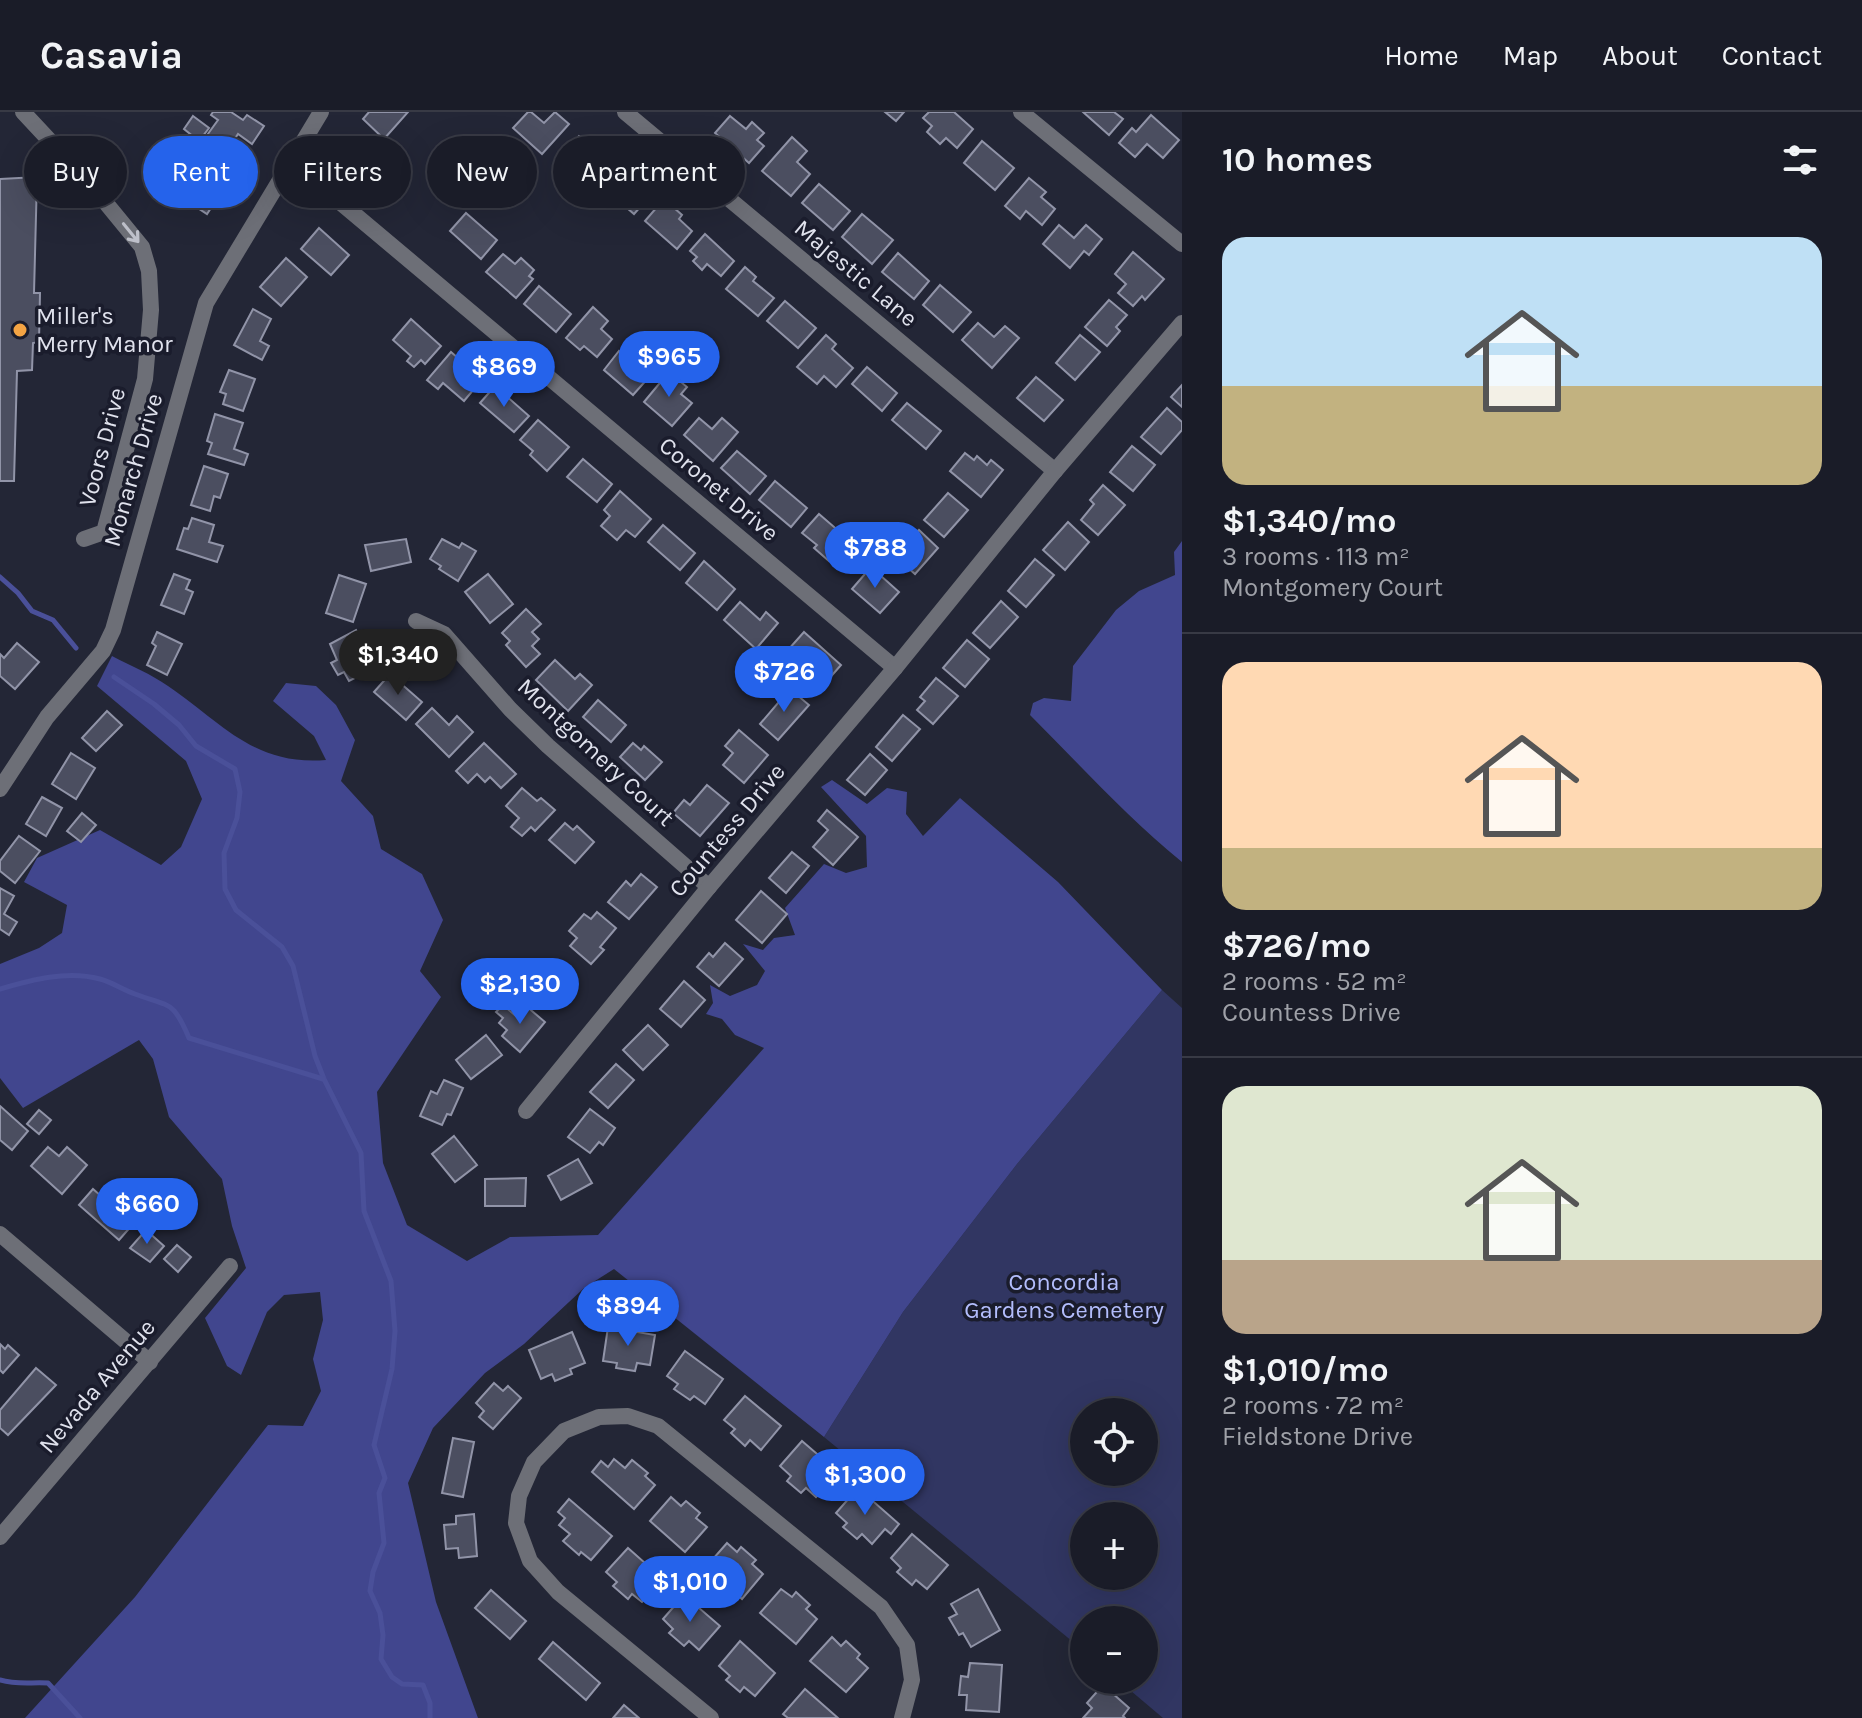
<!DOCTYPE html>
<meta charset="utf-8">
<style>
:root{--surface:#1a1c28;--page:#272934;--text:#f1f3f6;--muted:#9fa1a8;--line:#383a45;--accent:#2563eb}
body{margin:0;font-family:Karla,sans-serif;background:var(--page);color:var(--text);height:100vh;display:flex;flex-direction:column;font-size:30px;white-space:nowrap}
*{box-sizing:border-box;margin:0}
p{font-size:26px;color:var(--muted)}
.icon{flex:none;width:44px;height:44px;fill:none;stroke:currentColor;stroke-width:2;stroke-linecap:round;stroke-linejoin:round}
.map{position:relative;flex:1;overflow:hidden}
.sheet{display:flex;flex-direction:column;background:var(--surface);width:680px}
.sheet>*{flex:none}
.guide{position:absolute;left:24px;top:24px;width:760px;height:72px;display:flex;gap:16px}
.fabs{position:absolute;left:1070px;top:1286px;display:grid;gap:16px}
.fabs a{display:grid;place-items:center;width:88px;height:88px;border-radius:50%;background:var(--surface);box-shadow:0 8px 32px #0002,0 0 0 2px var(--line);font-size:40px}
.price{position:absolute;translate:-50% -68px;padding:0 18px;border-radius:28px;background:var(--accent);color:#fff;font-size:26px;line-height:52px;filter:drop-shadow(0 2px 4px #0008)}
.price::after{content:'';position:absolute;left:50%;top:48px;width:24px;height:18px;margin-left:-12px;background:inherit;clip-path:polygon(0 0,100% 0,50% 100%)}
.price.selected{background:#222;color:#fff}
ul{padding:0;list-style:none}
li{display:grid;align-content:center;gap:16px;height:424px;padding:0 40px}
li+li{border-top:2px solid var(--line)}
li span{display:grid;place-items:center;height:248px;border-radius:24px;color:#555}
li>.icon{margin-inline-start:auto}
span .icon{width:144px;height:144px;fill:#fffc;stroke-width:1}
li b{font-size:34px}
h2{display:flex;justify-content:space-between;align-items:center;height:96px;padding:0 40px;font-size:34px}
.pill{padding:0 28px;border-radius:36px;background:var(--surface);box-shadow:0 8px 32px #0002,0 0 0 2px var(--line);font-size:28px;line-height:72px}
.pill.selected{background:var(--accent);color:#fff}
header{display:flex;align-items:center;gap:48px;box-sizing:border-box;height:112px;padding:0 40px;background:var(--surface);border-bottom:2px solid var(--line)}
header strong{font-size:38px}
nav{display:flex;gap:44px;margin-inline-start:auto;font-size:28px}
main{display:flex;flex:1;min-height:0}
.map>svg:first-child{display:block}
.green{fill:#313662;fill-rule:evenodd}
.forest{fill:#41468e}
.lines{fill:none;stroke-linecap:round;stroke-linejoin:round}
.stream{stroke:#4a5099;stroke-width:5}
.building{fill:#4b4e60;stroke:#9194a8;stroke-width:2}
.minor{stroke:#6d6f77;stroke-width:16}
.oneway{stroke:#bec0ca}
.poi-dot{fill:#f4a444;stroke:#1a1c2c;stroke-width:3}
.labels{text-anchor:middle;stroke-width:7;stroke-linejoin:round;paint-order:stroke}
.street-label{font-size:24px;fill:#e0e2ed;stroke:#1a1c2c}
.poi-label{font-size:24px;fill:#e0e2ed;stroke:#1a1c2c;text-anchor:start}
.park-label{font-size:24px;fill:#b3bdfc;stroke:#1a1c2c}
</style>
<header>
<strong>Casavia</strong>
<nav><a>Home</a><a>Map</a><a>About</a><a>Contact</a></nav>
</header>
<main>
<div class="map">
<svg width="1182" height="1606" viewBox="0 0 1182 1606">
<rect width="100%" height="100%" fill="#232636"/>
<path class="green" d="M1162,878L1182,896V1606H1163L1118,1568H1144V1508H1084V1539L824,1325L903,1200L1017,1052ZM1084,1300H1144V1360H1084ZM1084,1404H1144V1464H1084Z"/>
<g class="forest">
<path d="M1182,429V750C1127,705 1080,653 1030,603L1033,591L1044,586L1071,589L1073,554L1116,498L1139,479L1175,463L1174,440Z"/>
<path d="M112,544C131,554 151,562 168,574C222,611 254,654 326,648L314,624L273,589L286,571L316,574L336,593L355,628L341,669L373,704L381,737L422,762L443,808L420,859L441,885L377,980L383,1051L407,1113L467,1149L510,1125L598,1123L764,936L735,923L722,907L706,902L713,891L710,873L730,884L757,873L765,859L743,832L763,838L774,826L795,823L785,796L824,752L846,761L867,755L866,724L821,675L832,668L867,692L887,676L907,680L906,702L923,724L960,686L1058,770L1162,878L1017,1052L903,1200L824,1325L614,1157L584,1176L524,1232L485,1261L433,1316L408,1371L436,1490L478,1606H25L135,1485L268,1313L303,1314L321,1279L313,1247L323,1208L320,1180L284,1183L267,1200L241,1263L227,1254L205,1206L246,1156L232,1114L222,1067L169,1005L153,947L139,928L23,996L0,966V852L39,836L62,821L67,793L24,770L37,746L100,718L161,753L181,735L202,687L186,649L97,574Z"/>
</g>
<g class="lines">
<g class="stream">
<path d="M0,465L18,481L32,499L53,508L76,536"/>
<path d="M114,565L154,592L179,613L196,634L235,657L240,680L237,706L224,741L225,777L236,798L282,835L293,854L315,944L324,967L361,1041L364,1099L391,1169L395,1219L392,1257L374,1333L385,1366L379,1381L384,1431L373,1460L370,1479L380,1501L383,1523L381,1547L392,1565L402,1572L423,1573L430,1591V1606"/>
<path d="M0,877C31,868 67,858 100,867C112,870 123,878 135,882C170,895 173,888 189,926L323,967"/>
<path d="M0,1568C17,1573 31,1570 48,1571L80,1606"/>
</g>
</g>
<g class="building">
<path d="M213,0H231L243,8L247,3L264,14L252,32L238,22L226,40L205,26L218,8L211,3Z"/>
<path d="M369,0H408L384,27L363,7Z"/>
<path d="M528,0H531L544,11L555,0L569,12L542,42L513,16Z"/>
<path d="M885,0H904L896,9Z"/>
<path d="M929,0H954L973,17L957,36L946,26L940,32L927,20L932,14L923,6Z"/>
<path d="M1083,0H1114L1123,7L1109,23Z"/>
<path d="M1151,3L1179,28L1163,46L1147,32L1135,45L1119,31L1132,16L1136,20Z"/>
<path d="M193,4L209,16L199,29L184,17Z"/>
<path d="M730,4L746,17L752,10L764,21L757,28L764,34L749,51L715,21Z"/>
<path d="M360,24L391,50L374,69L344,43Z"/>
<path d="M579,24L593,35L597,30L616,47L597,68L565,39Z"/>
<path d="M792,25L807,39L797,50L810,62L791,84L762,59Z"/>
<path d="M982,29L1014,56L995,78L964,51Z"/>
<path d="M204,41L234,60L207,102L187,89L198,71L189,65Z"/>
<path d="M624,53L648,74L643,79L649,85L634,102L604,76Z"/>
<path d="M37,65L34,181H40L39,230L33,231L32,258L17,259L14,369H0V67Z"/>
<path d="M1029,66L1046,80L1041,85L1055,97L1042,113L1026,99L1020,107L1005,94Z"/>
<path d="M819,72L850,99L833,118L802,91Z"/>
<path d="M664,87L682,103L679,107L692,119L677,137L645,109Z"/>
<path d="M466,101L497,128L481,147L450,119Z"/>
<path d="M862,102L893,128L872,152L842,125Z"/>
<path d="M1059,113L1074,126L1086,113L1102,127L1089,143L1084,139L1070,156L1043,132Z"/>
<path d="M319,116L349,143L331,163L301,137Z"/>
<path d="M705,122L734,149L721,164L707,152L702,158L693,149L697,145L690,139Z"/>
<path d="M1133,140L1164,167L1145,188L1142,184L1133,194L1118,181L1126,172L1115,162Z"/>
<path d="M898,141L929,169L914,187L882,160Z"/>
<path d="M503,142L515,152L521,146L534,158L529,164L533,167L516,186L486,160Z"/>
<path d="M286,146L307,165L281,194L260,175Z"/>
<path d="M745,155L756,165L753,169L774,186L758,204L726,177Z"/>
<path d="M940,173L971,200L953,220L923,193Z"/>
<path d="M539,174L571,202L556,220L524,192Z"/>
<path d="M1109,188L1127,203L1116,215L1120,219L1107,234L1085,215Z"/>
<path d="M785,189L816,216L798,236L767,209Z"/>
<path d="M593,195L608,209L601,217L612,227L597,245L584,234L580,238L566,226Z"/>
<path d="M253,197L271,207L260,229L269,234L262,248L234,233Z"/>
<path d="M411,207L441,234L425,252L421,248L414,255L407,249L411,244L393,228Z"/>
<path d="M978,211L994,225L1005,214L1019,226L992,256L962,228Z"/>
<path d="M826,223L836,232L832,237L853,256L836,275L824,264L817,272L797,255Z"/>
<path d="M1080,223L1100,240L1075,268L1056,251Z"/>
<path d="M619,239L649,265L633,283L604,258Z"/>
<path d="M451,240L466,253L463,257L479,271L464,289L443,271L438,277L427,268Z"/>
<path d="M867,255L897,281L882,299L852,272Z"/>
<path d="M229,258L255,267L243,299L223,292L226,282L220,280Z"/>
<path d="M669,260L687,275L681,282L692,291L672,314L644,290Z"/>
<path d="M1036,265L1063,288L1044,309L1017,286Z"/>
<path d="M1182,273V295L1171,285Z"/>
<path d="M495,274L529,304L514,320L480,291Z"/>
<path d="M907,291L941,319L926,337L892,308Z"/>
<path d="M1167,296L1182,310V318L1161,342L1141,325Z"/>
<path d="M215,302L243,311L234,337L248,342L244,353L208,342L212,331L207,329Z"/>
<path d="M699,306L712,317L722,306L738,320L713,349L684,323Z"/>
<path d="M538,308L569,335L547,359L530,343L533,339L520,328Z"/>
<path d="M1132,334L1155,353L1133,379L1110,360Z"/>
<path d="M737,339L766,364L750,382L721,356Z"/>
<path d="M965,341L974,348L977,344L987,353L991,348L1003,358L981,385L950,359Z"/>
<path d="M583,347L612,372L597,390L567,365Z"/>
<path d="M204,354L228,362L220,386L214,384L210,399L191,393Z"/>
<path d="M775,369L807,396L791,415L759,388Z"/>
<path d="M1103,373L1125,393L1098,423L1081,408L1094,392L1090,388Z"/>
<path d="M620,379L651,407L635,425L626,418L617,428L601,414L610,404L604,398Z"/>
<path d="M948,381L968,398L944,425L924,408Z"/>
<path d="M819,402L848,427L829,449L814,436L817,433L802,421Z"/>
<path d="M192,406L214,413L209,430L223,434L217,450L177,437L184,416L188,417Z"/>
<path d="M1068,410L1089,430L1065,458L1043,438Z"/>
<path d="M663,413L695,441L680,458L648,430Z"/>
<path d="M919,418L938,436L915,462L891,441L900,430L905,434Z"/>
<path d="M406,427L411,450L371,459L365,433Z"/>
<path d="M442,427L459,436L462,431L476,439L458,469L439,457L441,454L430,447Z"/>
<path d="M1035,447L1054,463L1026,495L1008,479Z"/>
<path d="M704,449L735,477L717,498L686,471Z"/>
<path d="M871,455L899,480L880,501L852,477Z"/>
<path d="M174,462L190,468L186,477L193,480L184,502L161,493Z"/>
<path d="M488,462L513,492L490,511L465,480Z"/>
<path d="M339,463L366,472L353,510L326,501Z"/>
<path d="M1001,489L1018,505L990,536L973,521Z"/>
<path d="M740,490L760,508L766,500L778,511L756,537L724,508Z"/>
<path d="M526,497L541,512L532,520L539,527L532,534L540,542L526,555L506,533L510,529L502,521Z"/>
<path d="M356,518L375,556L349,569L344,560L338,563L331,551L337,548L330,532Z"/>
<path d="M157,520L182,532L167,563L147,553L156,534L152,531Z"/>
<path d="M804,520L841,553L826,570L817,562L813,567L799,555L802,550L788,538Z"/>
<path d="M967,528L989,547L965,575L943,556Z"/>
<path d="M17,531L39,550L15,577L0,564V542L4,546Z"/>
<path d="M555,548L575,567L580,562L592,573L568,599L536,568Z"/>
<path d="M390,562L422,590L406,608L374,580Z"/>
<path d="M936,566L958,584L933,612L917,598L925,589L920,585Z"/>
<path d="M790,577L809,593L778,628L760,612Z"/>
<path d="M598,588L626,613L611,630L583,605Z"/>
<path d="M432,596L449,613L457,604L473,620L449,645L416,612Z"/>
<path d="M107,599L122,613L96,639L82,626Z"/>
<path d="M903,603L920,617L892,649L876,635Z"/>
<path d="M739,618L768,643L744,671L723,653L733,641L725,634Z"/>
<path d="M484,631L516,662L501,676L490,665L485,670L477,662L468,671L456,659Z"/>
<path d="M633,631L641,638L644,634L662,650L645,668L620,645Z"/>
<path d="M71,641L95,656L76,687L52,672Z"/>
<path d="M870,642L887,658L865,683L847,668Z"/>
<path d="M707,673L729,691L700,724L673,701L684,688L690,693Z"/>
<path d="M522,676L537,689L541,686L555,698L535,719L531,715L522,724L511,715L519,706L506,694Z"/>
<path d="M42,685L62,696L46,724L26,712Z"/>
<path d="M827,698L858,725L833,753L813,735L828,718L818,709Z"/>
<path d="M82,701L96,713L81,730L67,719Z"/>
<path d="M565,711L573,718L577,714L594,730L575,751L549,728Z"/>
<path d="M19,724L40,739L15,771L0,759V749Z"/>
<path d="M792,740L809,754L786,781L769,766Z"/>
<path d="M641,762L657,775L629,807L608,790L626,769L631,774Z"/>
<path d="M0,776L14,784L4,802L17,810L9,823L0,817Z"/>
<path d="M761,779L787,802L762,831L736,808Z"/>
<path d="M597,800L616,816L600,835L604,838L591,852L570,834L577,826L569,819L584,802L591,807Z"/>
<path d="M725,831L743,847L719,874L697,855L709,841L713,845Z"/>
<path d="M557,849L575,864L552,895L533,878L538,872L534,868L541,859L545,863Z"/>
<path d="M684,869L705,888L681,915L660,897Z"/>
<path d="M503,893L517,905L526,894L545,910L520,940L502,924L507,918L499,911L503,906L496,900Z"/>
<path d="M648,913L668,933L643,958L623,938Z"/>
<path d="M486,923L502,943L471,967L456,948Z"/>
<path d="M616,952L634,968L608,996L590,980Z"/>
<path d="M444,968L463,976L451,1003L447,1002L442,1013L420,1004L431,979L437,982Z"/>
<path d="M0,994L28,1019L12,1038L0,1028Z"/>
<path d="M590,997L615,1016L603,1033L599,1030L590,1041L568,1025Z"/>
<path d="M39,998L51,1008L39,1022L27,1012Z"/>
<path d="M454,1024L477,1053L455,1070L432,1042Z"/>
<path d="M48,1035L59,1044L67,1035L87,1053L62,1082L31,1054Z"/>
<path d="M578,1047L592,1071L561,1088L548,1064Z"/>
<path d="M526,1066L525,1094H485V1067Z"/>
<path d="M93,1077L133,1112L119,1128L79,1093Z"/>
<path d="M146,1118L164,1134L150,1150L130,1136Z"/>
<path d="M177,1133L191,1145L178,1160L164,1147Z"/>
<path d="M608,1215L655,1223L650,1253L637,1251L635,1259L616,1256L617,1251L603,1249Z"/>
<path d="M572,1220L585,1251L570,1257L572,1262L555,1269L552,1262L541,1267L529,1238Z"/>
<path d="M0,1232L5,1237L8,1233L19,1243L3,1261L0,1258Z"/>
<path d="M685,1239L723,1267L705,1292L694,1284L690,1288L674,1277L678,1272L667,1264Z"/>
<path d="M36,1256L56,1273L8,1323L0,1316V1298Z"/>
<path d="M494,1271L503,1279L508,1274L521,1286L493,1317L479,1305L484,1299L476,1291Z"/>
<path d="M745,1284L781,1314L761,1338L750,1328L745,1334L731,1321L735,1317L724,1308Z"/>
<path d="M453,1326L474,1330L463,1385L442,1381Z"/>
<path d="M802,1329L838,1360L816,1385L806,1376L801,1381L787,1369L791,1364L780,1354Z"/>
<path d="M614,1347L625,1356L632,1348L648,1361L645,1364L655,1373L634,1397L592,1360L601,1349L608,1355Z"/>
<path d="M858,1376L899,1412L891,1422L885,1417L872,1432L862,1422L857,1427L843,1415L847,1411L836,1401Z"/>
<path d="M671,1385L681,1394L686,1389L700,1401L696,1406L707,1415L685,1440L650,1409Z"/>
<path d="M569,1387L612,1424L591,1448L581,1440L579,1443L563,1429L570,1422L559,1413L565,1406L558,1400Z"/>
<path d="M474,1402L477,1444L459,1446L458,1436L446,1437L444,1413L456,1412V1404Z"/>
<path d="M912,1422L948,1453L927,1477L916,1468L912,1473L897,1460L901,1456L891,1446Z"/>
<path d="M727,1431L737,1440L741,1435L756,1448L752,1452L763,1462L742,1487L706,1455Z"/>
<path d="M628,1436L663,1467L642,1490L632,1482L628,1487L613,1474L617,1470L606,1460Z"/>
<path d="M781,1477L792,1485L796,1480L810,1493L806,1497L817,1507L796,1532L760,1501Z"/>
<path d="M978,1477L1000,1518L971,1535L963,1521L959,1523L949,1506L957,1502L951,1492Z"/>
<path d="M491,1478L526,1509L510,1527L475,1496Z"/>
<path d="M684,1483L720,1514L699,1538L689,1529L684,1534L669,1521L673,1517L663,1507Z"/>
<path d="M832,1525L841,1534L846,1529L860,1542L857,1546L868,1556L846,1580L810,1549Z"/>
<path d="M740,1529L775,1561L755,1584L744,1575L740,1580L726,1568L730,1564L719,1554Z"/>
<path d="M553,1530L600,1571L586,1588L539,1547Z"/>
<path d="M970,1551L1002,1553L999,1600L966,1598L967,1583H959L961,1564L968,1565Z"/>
<path d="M1103,1573L1129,1596L1123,1604L1125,1606H1083L1092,1596L1087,1591Z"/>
<path d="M805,1577L838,1606H788L783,1602Z"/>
<path d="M624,1593L639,1606H613Z"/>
</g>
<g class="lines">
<g class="minor">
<path d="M23,0L92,74L142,135L149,159L151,198L145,267L104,420L84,427"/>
<path d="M625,0L1055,359"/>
<path d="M1021,0L1182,132"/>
<path d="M291,49L895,556"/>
<path d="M416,509L444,522L510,597L548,634L709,775"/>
<path d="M0,677L47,605L103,539L113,518L206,191L321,0"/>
<path d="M526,999L709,775L895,556L1055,359L1182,211"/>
<path d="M0,1122L150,1250"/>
<path d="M0,1425L230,1154"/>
<path d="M711,1606L558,1480L530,1449L516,1411L519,1384L534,1350L564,1319L599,1305L628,1304L658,1314L881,1495L907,1533L912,1568L902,1606"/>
</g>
</g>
<defs><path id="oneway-shaft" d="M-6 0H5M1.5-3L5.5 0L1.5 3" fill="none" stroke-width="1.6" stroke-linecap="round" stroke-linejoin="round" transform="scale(2)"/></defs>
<use class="oneway" href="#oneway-shaft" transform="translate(131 121) rotate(51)"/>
<circle class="poi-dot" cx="20" cy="218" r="8"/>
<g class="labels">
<g class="street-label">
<text transform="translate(856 161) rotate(40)" y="8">Majestic Lane</text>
<text transform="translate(102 335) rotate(-75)" y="8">Voors Drive</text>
<text transform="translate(133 358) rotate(-74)" y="8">Monarch Drive</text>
<text transform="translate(719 377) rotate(40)" y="8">Coronet Drive</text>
<text transform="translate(596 640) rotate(43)" y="8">Montgomery Court</text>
<text transform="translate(727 718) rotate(-50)" y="8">Countess Drive</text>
<text transform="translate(97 1274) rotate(-50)" y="8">Nevada Avenue</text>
</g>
<g class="poi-label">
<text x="36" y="212">Miller's<tspan x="36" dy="28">Merry Manor</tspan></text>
</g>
<g class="park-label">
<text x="1064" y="1178">Concordia<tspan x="1064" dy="28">Gardens Cemetery</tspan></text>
</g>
</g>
</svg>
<div class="fabs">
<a><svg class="icon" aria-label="locate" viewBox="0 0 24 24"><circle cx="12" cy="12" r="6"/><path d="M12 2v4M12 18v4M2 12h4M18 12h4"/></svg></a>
<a>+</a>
<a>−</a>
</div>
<b class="price" style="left:669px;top:287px">$965</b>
<b class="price" style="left:504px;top:297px">$869</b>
<b class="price" style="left:875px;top:478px">$788</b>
<b class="price selected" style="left:398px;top:585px">$1,340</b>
<b class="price" style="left:784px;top:602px">$726</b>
<b class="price" style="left:520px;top:914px">$2,130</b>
<b class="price" style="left:147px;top:1134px">$660</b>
<b class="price" style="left:628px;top:1236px">$894</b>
<b class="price" style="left:865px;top:1405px">$1,300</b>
<b class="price" style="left:690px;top:1512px">$1,010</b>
<div class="guide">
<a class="pill">Buy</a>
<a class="pill selected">Rent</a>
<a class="pill">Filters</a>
<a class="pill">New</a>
<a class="pill">Apartment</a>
</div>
</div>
<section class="sheet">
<h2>10 homes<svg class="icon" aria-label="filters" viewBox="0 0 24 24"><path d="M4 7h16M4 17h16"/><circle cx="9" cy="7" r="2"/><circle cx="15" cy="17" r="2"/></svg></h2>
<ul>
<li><span style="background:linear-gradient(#bfe0f5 60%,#c2b280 0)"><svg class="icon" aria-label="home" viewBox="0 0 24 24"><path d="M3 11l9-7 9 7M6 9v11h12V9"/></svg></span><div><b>$1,340/mo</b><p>3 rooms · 113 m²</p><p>Montgomery Court</p></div></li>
<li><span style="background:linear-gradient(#ffd9b3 75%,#c2b280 0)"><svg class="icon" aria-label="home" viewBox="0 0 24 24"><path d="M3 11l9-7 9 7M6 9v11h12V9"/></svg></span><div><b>$726/mo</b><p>2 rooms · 52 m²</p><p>Countess Drive</p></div></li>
<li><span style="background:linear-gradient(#dfe7d0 70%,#b9a48a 0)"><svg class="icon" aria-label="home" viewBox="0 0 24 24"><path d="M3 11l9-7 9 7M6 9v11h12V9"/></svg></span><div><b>$1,010/mo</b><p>2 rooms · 72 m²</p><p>Fieldstone Drive</p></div></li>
</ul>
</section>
</main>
